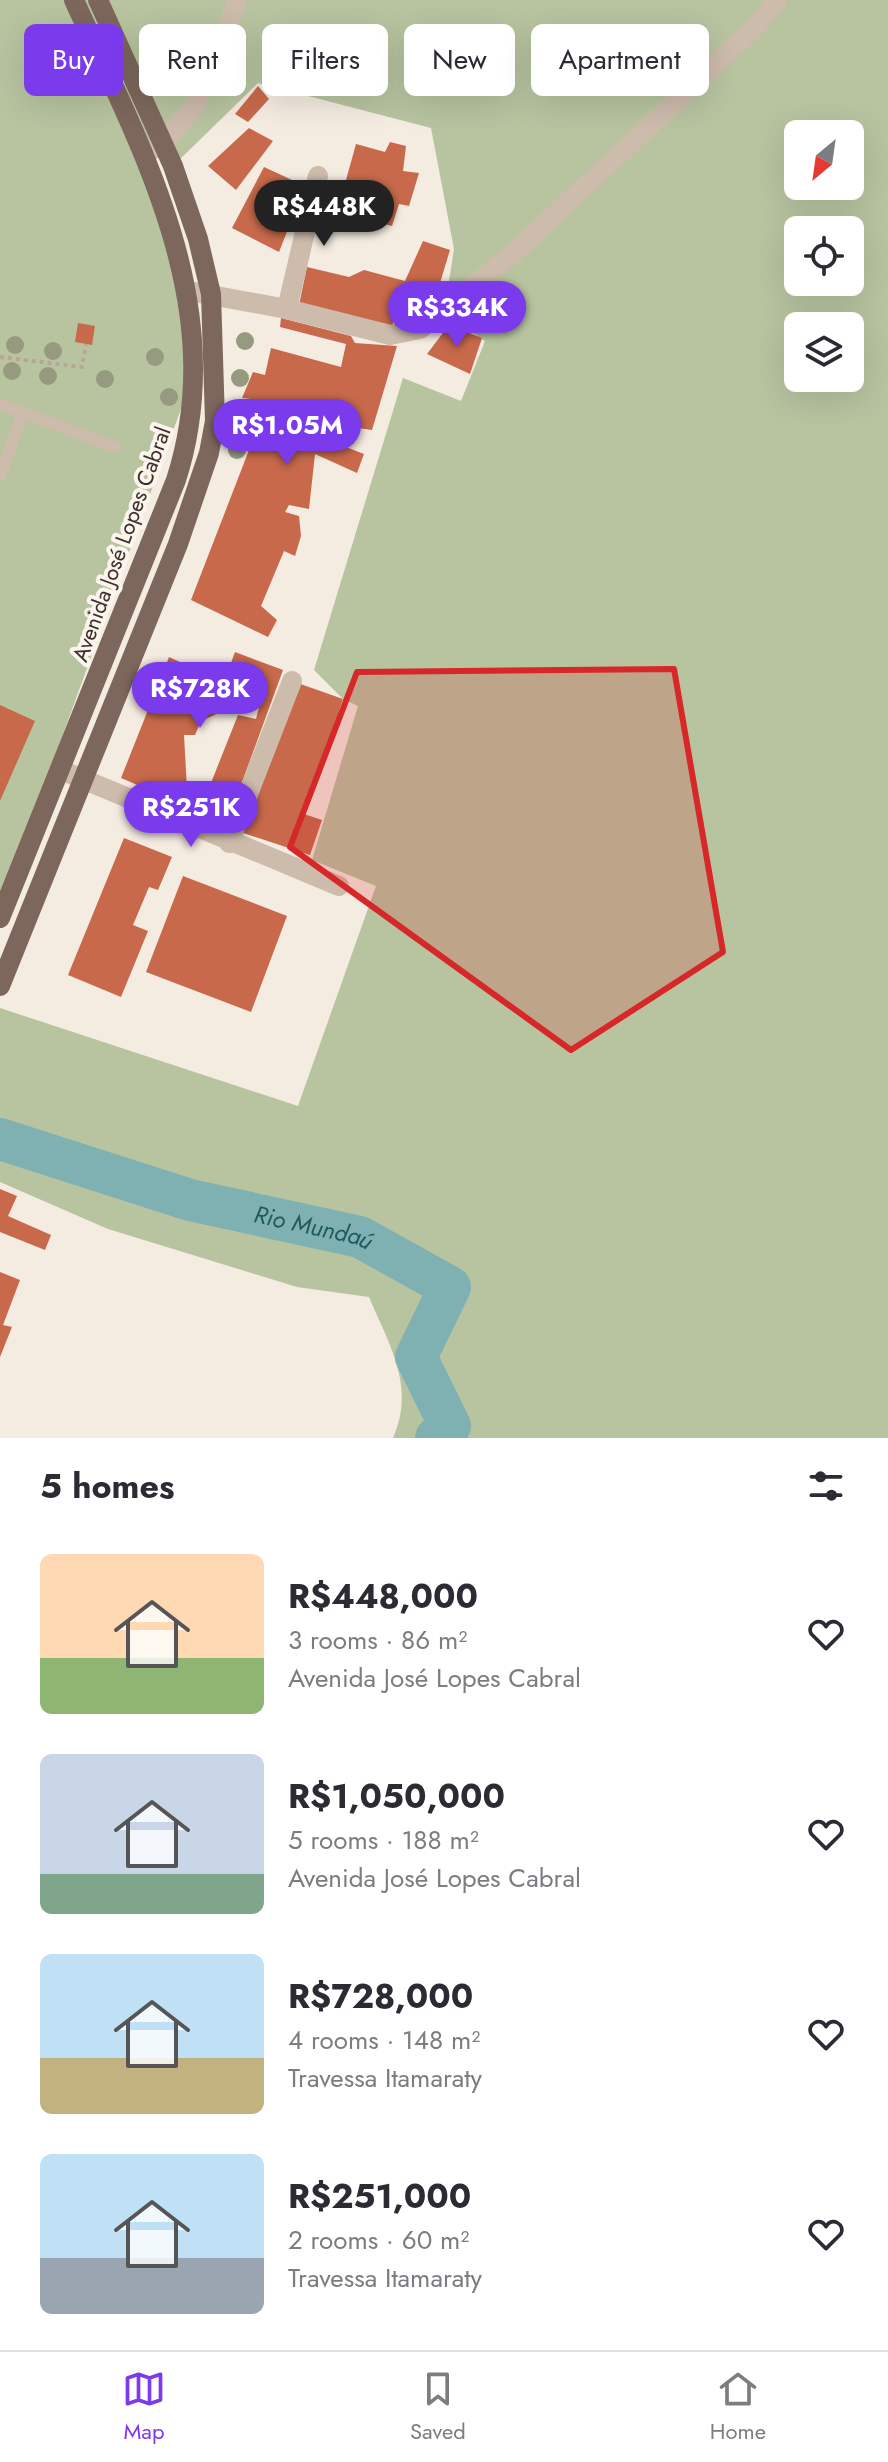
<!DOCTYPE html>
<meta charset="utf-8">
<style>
:root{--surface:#fff;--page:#f7f7f7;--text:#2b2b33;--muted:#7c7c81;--line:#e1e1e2;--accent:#7c3aed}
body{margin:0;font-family:Jost,sans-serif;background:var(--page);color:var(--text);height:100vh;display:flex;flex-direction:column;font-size:30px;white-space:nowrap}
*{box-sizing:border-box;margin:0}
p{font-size:26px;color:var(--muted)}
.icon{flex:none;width:44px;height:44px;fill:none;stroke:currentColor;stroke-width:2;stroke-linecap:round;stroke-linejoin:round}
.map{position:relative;height:1438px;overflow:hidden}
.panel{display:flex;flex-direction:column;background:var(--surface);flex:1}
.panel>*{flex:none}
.banner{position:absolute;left:24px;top:24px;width:840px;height:72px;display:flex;gap:16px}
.needle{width:52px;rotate:209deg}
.tools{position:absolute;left:784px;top:120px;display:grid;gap:16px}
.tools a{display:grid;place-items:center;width:80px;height:80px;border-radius:12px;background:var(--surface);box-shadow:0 8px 32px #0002;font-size:40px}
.price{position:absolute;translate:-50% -68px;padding:0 18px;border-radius:28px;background:var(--accent);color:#fff;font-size:26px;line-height:52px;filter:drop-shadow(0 2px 4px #0008)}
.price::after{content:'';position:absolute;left:50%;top:48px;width:24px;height:18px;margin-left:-12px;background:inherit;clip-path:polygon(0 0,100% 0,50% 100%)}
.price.on{background:#222;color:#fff}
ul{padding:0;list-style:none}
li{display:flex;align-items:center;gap:24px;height:200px;padding:0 40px}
li span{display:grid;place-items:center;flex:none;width:224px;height:160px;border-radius:12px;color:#555}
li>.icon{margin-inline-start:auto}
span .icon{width:96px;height:96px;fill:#fffc;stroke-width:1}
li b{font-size:34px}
h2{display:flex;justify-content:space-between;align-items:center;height:96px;padding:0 40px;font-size:34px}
.chip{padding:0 28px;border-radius:12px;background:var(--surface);box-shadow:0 8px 32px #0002;font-size:28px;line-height:72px}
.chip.on{background:var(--accent);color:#fff}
.dock{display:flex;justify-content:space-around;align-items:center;height:112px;border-top:2px solid var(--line);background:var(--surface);font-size:22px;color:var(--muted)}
.dock a{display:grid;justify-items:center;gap:4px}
.dock .on{color:var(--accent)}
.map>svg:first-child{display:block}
.green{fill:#b8c4a0;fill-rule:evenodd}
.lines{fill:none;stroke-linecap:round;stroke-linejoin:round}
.river{stroke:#7fb0b2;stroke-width:42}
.building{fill:#c8694b}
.path{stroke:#b9a596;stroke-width:4;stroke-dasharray:4 4;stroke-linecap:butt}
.service{stroke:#cdbbac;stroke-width:12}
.minor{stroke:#cdbbac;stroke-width:20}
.primary{stroke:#7d675c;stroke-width:20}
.tree{fill:#969b7f}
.marked{fill:#d62828;fill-opacity:0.2;stroke:#d62828;stroke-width:6;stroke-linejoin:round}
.labels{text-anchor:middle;stroke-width:8;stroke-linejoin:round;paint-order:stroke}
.street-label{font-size:22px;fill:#3b302b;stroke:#fbf5ee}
.water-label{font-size:24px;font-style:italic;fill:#1f5a5e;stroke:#fbf5ee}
</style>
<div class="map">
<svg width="888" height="1438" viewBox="0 0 888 1438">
<rect width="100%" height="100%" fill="#f4ebe1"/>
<path class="green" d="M0,0H888V1438H393C416,1386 389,1345 369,1297L297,1287L108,1229L0,1182V1008L298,1106L376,886L312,860L358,706L343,699L314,670L403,378L461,401L485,341L444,313L454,249L431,128L258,83L173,166L135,133L166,218L194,373L0,908ZM798,134H850V186H798ZM798,230H850V282H798ZM798,326H850V378H798Z"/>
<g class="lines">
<path class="river" id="s1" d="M0,1139L190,1200L360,1237L450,1287L416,1357L450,1426L436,1438"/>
</g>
<g class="building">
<path d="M258,86L269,99L248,122L235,114Z"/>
<path d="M249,128L273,141L236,190L208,166Z"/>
<path d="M390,142L406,146L403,171L419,173L409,206L399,204L392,226L380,223L376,229L336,216L356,144L385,152Z"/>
<path d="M264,167L305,186L279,252L232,228Z"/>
<path d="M423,241L450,250L430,316L397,311L391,329L299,305L307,267L349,277L364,270L405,281Z"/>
<path d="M281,318L351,336L355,343L397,346L372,430L325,423L312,434L364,454L357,473L315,454L309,509L289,505L285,512L299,516L301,536L295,556L284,551L261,606L277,620L268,637L191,600L268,401L242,398L253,372L265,375L271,348L341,367L346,344L280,327Z"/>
<path d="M78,323L95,326L92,345L75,342Z"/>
<path d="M449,325L482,338L470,374L427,354Z"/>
<path d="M235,652L283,670L229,818L199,813L238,715L256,719L261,699L241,688L230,708L201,721L195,735H184L187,789L182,804L121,778L169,657L224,682Z"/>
<path d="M292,681L343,699L304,814L322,820L310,855L240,832Z"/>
<path d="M0,705L35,721L0,801Z"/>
<path d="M124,838L172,857L158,890L149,887L133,925L148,931L121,997L68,975Z"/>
<path d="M183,876L287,916L251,1012L146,972Z"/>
<path d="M0,1189L17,1196L8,1216L51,1235L45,1250L0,1232Z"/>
<path d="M0,1272L20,1280L3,1325L12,1327L0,1357Z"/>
</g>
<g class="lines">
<path class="path" d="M0,357L82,367L86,344"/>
<g class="service">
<path d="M0,404L115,447"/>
<path d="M0,476L23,414"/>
</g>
<g class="minor">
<path d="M143,155C198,127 219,55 237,0"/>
<path d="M189,291L287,309L390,335L420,329L517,250L755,27L777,0"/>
<path d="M287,309L318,176"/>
<path d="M61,770L339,886"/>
<path d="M229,843L292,681"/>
</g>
<g class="primary">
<path d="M0,918L176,480C231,309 143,152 74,0"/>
<path d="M0,986L178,544L209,453L215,421L211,294L198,239L173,166L98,0"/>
</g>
</g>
<g class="tree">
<circle cx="245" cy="341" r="9"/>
<circle cx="15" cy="345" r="9"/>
<circle cx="53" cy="351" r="9"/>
<circle cx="155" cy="357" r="9"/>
<circle cx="12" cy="371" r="9"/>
<circle cx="48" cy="376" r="9"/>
<circle cx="240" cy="378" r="9"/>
<circle cx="105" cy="379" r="9"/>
<circle cx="169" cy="397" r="9"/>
<circle cx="237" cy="450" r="9"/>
</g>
<path class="marked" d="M674,669L723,952L571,1050L290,847L357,672Z"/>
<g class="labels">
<g class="street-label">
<text transform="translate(121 544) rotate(-70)" y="8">Avenida José Lopes Cabral</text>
</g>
<g class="water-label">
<text dy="8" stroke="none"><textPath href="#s1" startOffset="326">Rio Mundaú</textPath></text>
</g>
</g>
</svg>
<div class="tools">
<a><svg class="needle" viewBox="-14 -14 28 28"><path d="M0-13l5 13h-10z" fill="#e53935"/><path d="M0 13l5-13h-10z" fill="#7c7c81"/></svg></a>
<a><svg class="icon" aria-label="locate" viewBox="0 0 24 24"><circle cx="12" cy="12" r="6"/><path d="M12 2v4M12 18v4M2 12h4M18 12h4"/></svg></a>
<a><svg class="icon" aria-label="layers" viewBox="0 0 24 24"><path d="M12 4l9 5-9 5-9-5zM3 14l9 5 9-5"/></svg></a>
</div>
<b class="price on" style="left:324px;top:248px">R$448K</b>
<b class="price" style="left:457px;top:349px">R$334K</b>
<b class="price" style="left:287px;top:467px">R$1.05M</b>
<b class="price" style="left:200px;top:730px">R$728K</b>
<b class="price" style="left:191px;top:849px">R$251K</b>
<div class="banner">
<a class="chip on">Buy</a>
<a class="chip">Rent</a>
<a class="chip">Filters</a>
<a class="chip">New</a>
<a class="chip">Apartment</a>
</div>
</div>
<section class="panel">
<h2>5 homes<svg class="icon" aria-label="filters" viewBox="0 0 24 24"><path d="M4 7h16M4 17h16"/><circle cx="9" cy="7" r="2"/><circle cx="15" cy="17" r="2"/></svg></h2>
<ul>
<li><span style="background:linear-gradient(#ffd9b3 65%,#8fb573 0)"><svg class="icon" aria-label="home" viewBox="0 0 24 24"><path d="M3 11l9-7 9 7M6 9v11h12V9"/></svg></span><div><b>R$448,000</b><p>3 rooms · 86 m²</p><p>Avenida José Lopes Cabral</p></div><svg class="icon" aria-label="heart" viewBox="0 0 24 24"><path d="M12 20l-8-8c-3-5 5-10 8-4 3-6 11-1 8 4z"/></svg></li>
<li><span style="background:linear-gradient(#c9d6e8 75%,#7fa58c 0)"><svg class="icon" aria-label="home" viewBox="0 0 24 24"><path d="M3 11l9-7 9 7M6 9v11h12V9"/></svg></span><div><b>R$1,050,000</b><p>5 rooms · 188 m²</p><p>Avenida José Lopes Cabral</p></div><svg class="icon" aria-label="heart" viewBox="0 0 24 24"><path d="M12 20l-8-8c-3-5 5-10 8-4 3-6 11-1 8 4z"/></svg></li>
<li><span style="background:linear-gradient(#bfe0f5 65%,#c2b280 0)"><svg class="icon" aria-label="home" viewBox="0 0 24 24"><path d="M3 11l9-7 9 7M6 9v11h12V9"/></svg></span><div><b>R$728,000</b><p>4 rooms · 148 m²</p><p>Travessa Itamaraty</p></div><svg class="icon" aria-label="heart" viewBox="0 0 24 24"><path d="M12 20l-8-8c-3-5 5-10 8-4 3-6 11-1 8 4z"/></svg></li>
<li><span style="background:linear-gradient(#bfe0f5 65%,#9aa5b1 0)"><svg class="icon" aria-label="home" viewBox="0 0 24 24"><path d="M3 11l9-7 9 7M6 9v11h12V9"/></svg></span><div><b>R$251,000</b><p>2 rooms · 60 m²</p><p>Travessa Itamaraty</p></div><svg class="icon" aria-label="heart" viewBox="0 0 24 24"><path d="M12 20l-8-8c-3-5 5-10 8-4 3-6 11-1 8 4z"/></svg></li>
</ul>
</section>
<nav class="dock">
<a class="on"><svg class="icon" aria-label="map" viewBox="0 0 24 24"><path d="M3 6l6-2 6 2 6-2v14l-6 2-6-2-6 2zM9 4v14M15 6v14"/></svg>Map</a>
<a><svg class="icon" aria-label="saved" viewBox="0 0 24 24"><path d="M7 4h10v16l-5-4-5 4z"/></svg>Saved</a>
<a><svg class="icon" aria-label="home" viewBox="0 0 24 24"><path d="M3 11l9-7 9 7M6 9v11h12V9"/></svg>Home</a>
</nav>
